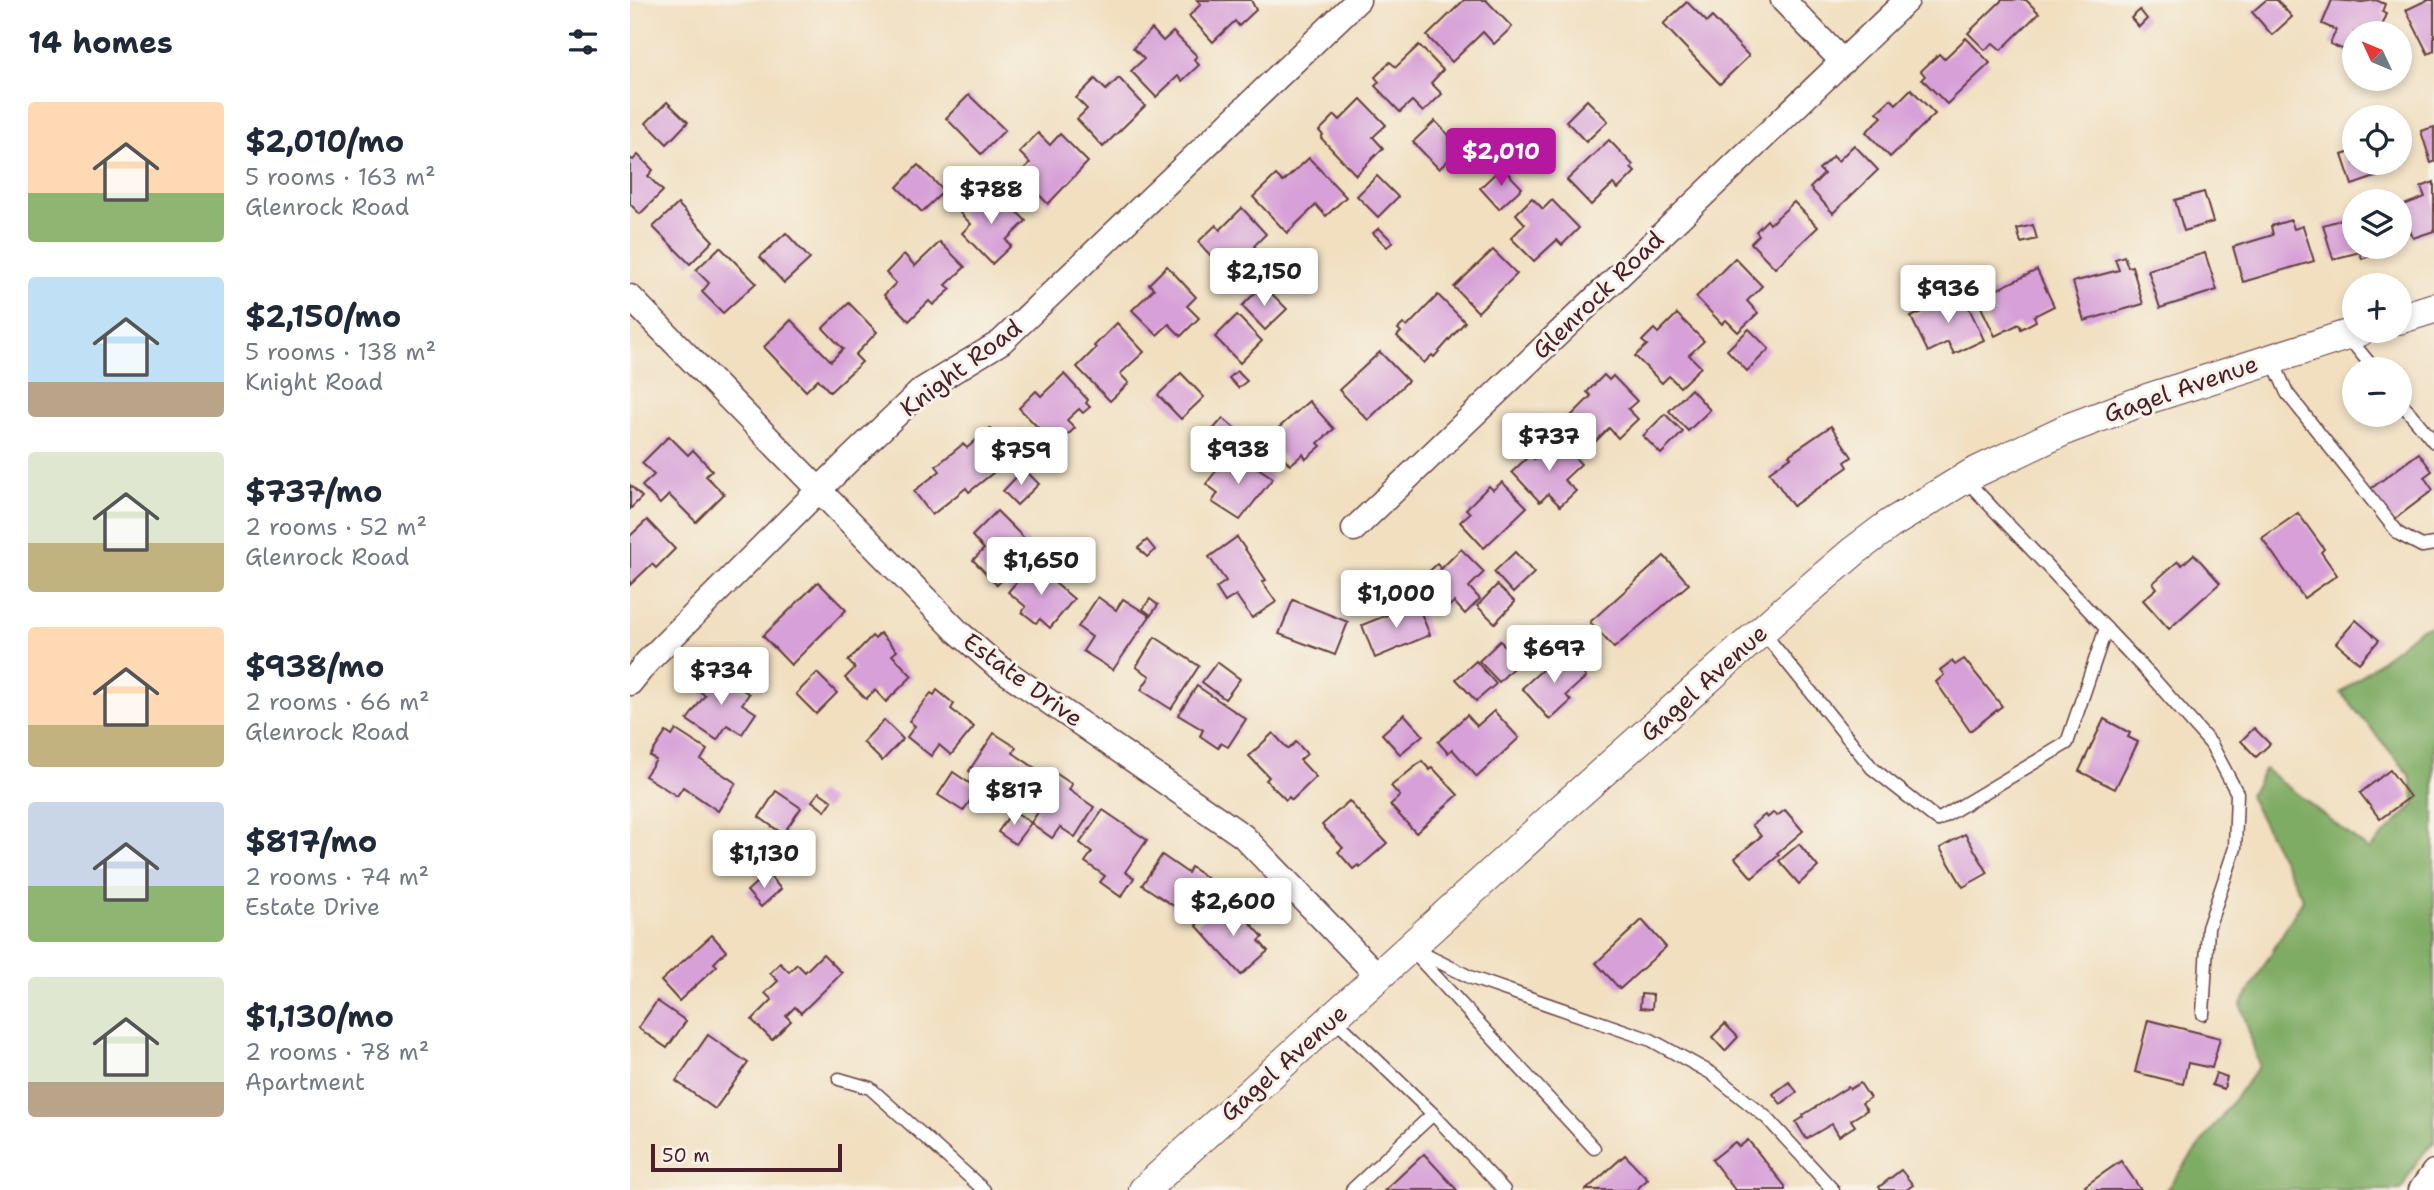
<!DOCTYPE html>
<meta charset="utf-8">
<style>
:root{--surface:#fff;--page:#f6f6f7;--text:#1f2937;--muted:#747a83;--accent:#b5179e}
body{margin:0;font-family:"Shantell Sans",sans-serif;background:var(--page);color:var(--text);height:100vh;display:flex;flex-direction:column;font-size:26px;white-space:nowrap}
*{box-sizing:border-box;margin:0}
p{font-size:23px;color:var(--muted)}
.icon{flex:none;width:38px;height:38px;fill:none;stroke:currentColor;stroke-width:2;stroke-linecap:round;stroke-linejoin:round}
.map{position:relative;flex:1;overflow:hidden}
.drawer{display:flex;flex-direction:column;background:var(--surface);width:630px}
.drawer>*{flex:none}
.needle{width:46px;rotate:314deg}
.controls{position:absolute;left:1712px;top:21px;display:grid;gap:14px}
.controls a{display:grid;place-items:center;width:70px;height:70px;border-radius:50%;background:var(--surface);box-shadow:0 4px 10px #0003;font-size:35px}
.scale{position:absolute;left:21px;bottom:18px;width:191px;box-sizing:border-box;padding-left:7px;border:4px solid #4a1f2b;border-top:0;font-size:19px;line-height:24px;white-space:nowrap;color:#4a1f2b;-webkit-text-stroke:5px #f7f3e8;paint-order:stroke}
.price{position:absolute;translate:-50% -60px;padding:0 16px;border-radius:7px;background:#fff;color:#222;font-size:23px;line-height:46px;filter:drop-shadow(0 2px 4px #0008)}
.price::after{content:'';position:absolute;left:50%;top:42px;width:21px;height:16px;margin-left:-10px;background:inherit;clip-path:polygon(0 0,100% 0,50% 100%)}
.price.active{background:var(--accent);color:#fff}
ul{padding:0;list-style:none}
li{display:flex;align-items:center;gap:21px;height:175px;padding:0 28px}
li span{display:grid;place-items:center;flex:none;width:196px;height:140px;border-radius:7px;color:#555}
li>.icon{margin-inline-start:auto}
span .icon{width:84px;height:84px;fill:#fffc;stroke-width:1}
li b{font-size:30px}
h2{display:flex;justify-content:space-between;align-items:center;height:84px;padding:0 28px;font-size:30px}
main{display:flex;flex:1;min-height:0}
.map>svg:first-child{display:block}
.forest{fill:#7fac65;stroke:#646648;stroke-width:2}
.building{fill:#d7a0d8}
.lines{fill:none;stroke-linecap:round;stroke-linejoin:round}
.service-casing{stroke:#633c41;stroke-width:15}
.minor-casing{stroke:#633c41;stroke-width:27}
.tertiary-casing{stroke:#633c41;stroke-width:32}
.service{stroke:#fff;stroke-width:12}
.minor{stroke:#fff;stroke-width:24}
.tertiary{stroke:#fff;stroke-width:30}
.labels{text-anchor:middle;stroke-width:6;stroke-linejoin:round;paint-order:stroke}
.street-label{font-size:24px;fill:#4a1f2b;stroke:#f7f3e8}
</style>
<main>
<section class="drawer">
<h2>14 homes<svg class="icon" aria-label="filters" viewBox="0 0 24 24"><path d="M4 7h16M4 17h16"/><circle cx="9" cy="7" r="2"/><circle cx="15" cy="17" r="2"/></svg></h2>
<ul>
<li><span style="background:linear-gradient(#ffd9b3 65%,#8fb573 0)"><svg class="icon" aria-label="home" viewBox="0 0 24 24"><path d="M3 11l9-7 9 7M6 9v11h12V9"/></svg></span><div><b>$2,010/mo</b><p>5 rooms · 163 m²</p><p>Glenrock Road</p></div></li>
<li><span style="background:linear-gradient(#bfe0f5 75%,#b9a48a 0)"><svg class="icon" aria-label="home" viewBox="0 0 24 24"><path d="M3 11l9-7 9 7M6 9v11h12V9"/></svg></span><div><b>$2,150/mo</b><p>5 rooms · 138 m²</p><p>Knight Road</p></div></li>
<li><span style="background:linear-gradient(#dfe7d0 65%,#c2b280 0)"><svg class="icon" aria-label="home" viewBox="0 0 24 24"><path d="M3 11l9-7 9 7M6 9v11h12V9"/></svg></span><div><b>$737/mo</b><p>2 rooms · 52 m²</p><p>Glenrock Road</p></div></li>
<li><span style="background:linear-gradient(#ffd9b3 70%,#c2b280 0)"><svg class="icon" aria-label="home" viewBox="0 0 24 24"><path d="M3 11l9-7 9 7M6 9v11h12V9"/></svg></span><div><b>$938/mo</b><p>2 rooms · 66 m²</p><p>Glenrock Road</p></div></li>
<li><span style="background:linear-gradient(#c9d6e8 60%,#8fb573 0)"><svg class="icon" aria-label="home" viewBox="0 0 24 24"><path d="M3 11l9-7 9 7M6 9v11h12V9"/></svg></span><div><b>$817/mo</b><p>2 rooms · 74 m²</p><p>Estate Drive</p></div></li>
<li><span style="background:linear-gradient(#dfe7d0 75%,#b9a48a 0)"><svg class="icon" aria-label="home" viewBox="0 0 24 24"><path d="M3 11l9-7 9 7M6 9v11h12V9"/></svg></span><div><b>$1,130/mo</b><p>2 rooms · 78 m²</p><p>Apartment</p></div></li>
</ul>
</section>
<div class="map">
<svg width="1804" height="1190" viewBox="0 0 1804 1190">
<rect width="100%" height="100%" fill="#f7f3e8"/>
<filter id="ink" filterUnits="userSpaceOnUse"><feTurbulence type="fractalNoise" baseFrequency=".0143" numOctaves="2"/><feDisplacementMap in="SourceGraphic" scale="14" xChannelSelector="R" yChannelSelector="G"/><feConvolveMatrix kernelMatrix="1 2 1 2 8 2 1 2 1" color-interpolation-filters="sRGB"/></filter>
<filter id="wash" filterUnits="userSpaceOnUse"><feTurbulence type="fractalNoise" baseFrequency=".00686" numOctaves="4" result="noise"/><feDisplacementMap in="SourceGraphic" scale="28" xChannelSelector="R" yChannelSelector="G"/><feGaussianBlur stdDeviation="1.57" result="paint"/><feColorMatrix in="noise" values="0 0 0 0 0 0 0 0 0 0 0 0 0 0 0 0 0 1.4 0 .05"/><feComposite in="paint" operator="in"/></filter>
<g filter="url(#wash)">
<rect width="100%" height="100%" fill="#f1dfc0"/>
<path class="forest" d="M1804,626V1142L1789,1158L1771,1190H1536L1629,1066L1611,1005L1673,899L1619,796L1635,769L1739,850L1785,804L1780,775L1711,693L1790,629Z"/>
<g id="blocks">
<g class="building">
<path d="M567,0H621L626,10L609,26L605,21L583,42L559,16L571,4Z"/>
<path d="M834,0H856L882,27L864,44L853,32L822,62L797,36Z"/>
<path d="M1372,0H1396L1409,13L1371,50L1363,43L1355,50L1338,33Z"/>
<path d="M1636,0H1647L1662,17L1642,35L1622,12Z"/>
<path d="M1702,0L1732,2L1746,0L1755,4L1752,12L1757,14L1749,33H1724V54L1700,44L1706,30L1692,24Z"/>
<path d="M1797,0H1804V51L1798,54L1776,10Z"/>
<path d="M1057,2L1077,22L1082,17L1119,56L1090,84L1033,24Z"/>
<path d="M1510,10L1517,19L1509,27L1501,18Z"/>
<path d="M522,29L533,41L543,32L567,56L564,59L569,65L552,81L548,76L526,97L501,71L514,59L503,48Z"/>
<path d="M1336,38L1360,63L1317,104L1292,79L1295,76L1291,71L1309,54L1314,59Z"/>
<path d="M789,45L813,70L801,83L812,94L793,112L782,101L770,112L745,86L749,82L745,77L760,62L766,67Z"/>
<path d="M489,78L515,106L473,147L447,119L457,109L446,98L465,79L476,90Z"/>
<path d="M1281,89L1305,114L1260,157L1236,132L1252,117L1247,112L1261,99L1266,104Z"/>
<path d="M339,95L375,130L351,154L316,118Z"/>
<path d="M731,99L756,125L743,137L753,148L726,175L691,138L693,135L689,131L705,115L710,120Z"/>
<path d="M957,100L978,121L956,142L936,121Z"/>
<path d="M37,102L58,122L37,144L16,123Z"/>
<path d="M805,121L831,148L809,169L783,142Z"/>
<path d="M1804,127V162L1801,163L1791,131Z"/>
<path d="M408,133L420,145L430,134L458,162L418,204L389,174L400,163L389,152Z"/>
<path d="M979,140L1003,165L1001,168L1005,172L988,189L983,184L961,205L937,180Z"/>
<path d="M1224,145L1248,170L1203,213L1180,188L1194,174L1189,169L1203,156L1208,161Z"/>
<path d="M1724,151V163H1751L1754,174L1722,185L1712,155Z"/>
<path d="M8,155L23,170L18,176L33,191L10,214L0,204V158L3,160Z"/>
<path d="M679,158L716,197L696,216L686,205L657,233L623,197L646,175L653,182Z"/>
<path d="M288,165L314,191L292,212L267,187Z"/>
<path d="M872,167L892,188L869,209L850,188Z"/>
<path d="M747,176L768,197L748,217L727,196Z"/>
<path d="M1804,182V231L1783,238L1771,206L1795,197L1791,187Z"/>
<path d="M1574,192L1583,222L1554,231L1545,200Z"/>
<path d="M349,195L360,206L371,195L396,221L376,240L381,246L362,264L332,233L341,224L330,213Z"/>
<path d="M902,198L913,209L922,200L949,228L932,245L927,240L904,261L881,238L895,224L886,214Z"/>
<path d="M1164,202L1188,227L1145,268L1121,243L1129,235L1126,231L1137,220L1140,224Z"/>
<path d="M48,204L83,241L60,264L23,227Z"/>
<path d="M612,208L636,234L624,246L635,257L616,276L605,264L596,272L568,242L586,225L590,230Z"/>
<path d="M1724,216V247H1758L1759,249L1732,259L1730,252L1703,259L1693,225Z"/>
<path d="M1661,220L1664,229L1673,226L1684,261L1613,282L1603,247L1643,235L1641,226Z"/>
<path d="M1403,225L1407,239L1391,243L1387,229Z"/>
<path d="M749,228L763,242L757,247L743,233Z"/>
<path d="M156,233L180,259L154,283L130,257Z"/>
<path d="M310,242L335,267L316,285L321,289L303,305L299,301L279,321L254,295L266,283L256,273L274,254L285,266Z"/>
<path d="M90,247L126,283L93,313L72,292L79,283L66,270Z"/>
<path d="M863,250L887,274L848,312L824,287Z"/>
<path d="M1575,253L1587,290L1530,308L1518,270Z"/>
<path d="M1494,256L1498,267L1502,266L1513,304L1454,321L1443,282L1489,270L1485,259Z"/>
<path d="M1105,258L1132,286L1117,301L1128,313L1108,332L1096,320L1092,324L1066,297Z"/>
<path d="M537,266L566,297L557,306L569,318L551,336L539,324L527,335L502,310L524,289L519,284Z"/>
<path d="M1407,270L1424,306L1404,316L1406,321L1391,329L1389,324L1365,336L1347,299Z"/>
<path d="M633,285L657,309L635,330L612,306Z"/>
<path d="M1332,293L1354,340L1324,354L1318,342L1298,352L1281,317L1294,311L1292,308L1308,301L1310,305Z"/>
<path d="M808,295L835,322L804,357L802,355L794,363L767,336L771,332L768,329L773,324L777,327Z"/>
<path d="M219,303L247,332L225,355L232,362L200,392L188,379L176,391L134,347L161,320L201,361L213,349L193,328Z"/>
<path d="M1047,314L1074,341L1059,355L1071,367L1050,387L1039,376L1032,383L1005,356L1017,345L1012,341L1024,329L1028,333Z"/>
<path d="M607,315L632,341L610,363L585,337Z"/>
<path d="M487,323L514,352L490,374L499,383L480,401L447,367L466,348L464,346Z"/>
<path d="M1119,329L1139,349L1117,371L1097,350Z"/>
<path d="M750,352L778,381L738,420L709,390Z"/>
<path d="M607,371L617,381L608,388L599,378Z"/>
<path d="M551,373L574,397L551,419L528,395Z"/>
<path d="M434,374L458,400L456,403L460,407L453,413L449,409L437,420L445,428L426,446L389,408L406,391L411,396Z"/>
<path d="M974,375L979,380L983,376L1007,401L998,409L1008,419L988,438L979,428L965,442L940,417L961,396L957,392Z"/>
<path d="M1061,389L1080,410L1058,431L1039,411Z"/>
<path d="M679,401L704,429L688,443L691,446L676,459L673,454L660,465L637,438Z"/>
<path d="M1035,414L1053,432L1031,454L1013,436Z"/>
<path d="M593,418L614,436L596,457L575,439Z"/>
<path d="M1201,426L1222,457L1215,462L1218,467L1163,506L1139,472L1161,457L1159,455Z"/>
<path d="M360,428L383,457L339,492L336,488L302,515L284,491L310,471L306,466L333,444L337,448Z"/>
<path d="M39,436L58,455L63,450L82,470L76,476L94,494L66,522L39,495L30,504L12,486L24,475L12,463Z"/>
<path d="M926,438L951,464L934,480L946,491L930,506L918,494L910,502L882,472L900,455L904,459Z"/>
<path d="M1789,453L1802,471L1794,477L1803,490L1762,521L1739,490Z"/>
<path d="M597,457L608,464L613,458L643,478L610,520L582,502L588,493L576,484Z"/>
<path d="M394,469L409,484L387,505L373,491Z"/>
<path d="M872,482L897,507L854,548L830,522L840,513L836,509L859,486L863,490Z"/>
<path d="M0,485L12,497L0,509Z"/>
<path d="M367,511L404,548L367,585L343,560L354,549L342,536Z"/>
<path d="M1668,513L1694,549L1691,552L1707,575L1674,598L1632,538Z"/>
<path d="M17,520L45,549L26,568L22,564L0,585V536Z"/>
<path d="M607,537L636,580L632,582L646,602L622,618L606,595L595,602L586,588L596,581L579,557Z"/>
<path d="M517,540L525,550L517,557L508,548Z"/>
<path d="M831,549L854,572L839,587L850,599L835,614L824,602L817,608L789,581L807,564L811,569Z"/>
<path d="M885,552L904,573L883,593L864,572Z"/>
<path d="M1564,554L1590,583L1539,629L1513,600L1527,588L1523,583L1548,561L1552,565Z"/>
<path d="M1034,556L1059,584L984,648L960,622Z"/>
<path d="M402,564L444,599L420,628L410,619L406,623L392,612L396,607L378,592Z"/>
<path d="M188,582L216,610L161,665L133,636Z"/>
<path d="M867,585L885,602L865,623L847,606Z"/>
<path d="M468,597L486,610L493,599L520,616L483,670L453,651L462,637L448,627Z"/>
<path d="M520,599L528,605L521,615L513,609Z"/>
<path d="M663,600L718,622L705,655L649,634Z"/>
<path d="M787,603L800,635L745,658L732,625Z"/>
<path d="M1726,620L1749,640L1729,663L1706,643Z"/>
<path d="M250,633L267,651L262,655L282,676L256,702L245,690L236,699L215,678L225,668L218,661L242,636L245,639Z"/>
<path d="M525,637L569,666L541,709L511,690L520,676L506,667Z"/>
<path d="M870,641L890,661L869,682L849,661Z"/>
<path d="M933,651L956,677L936,695L941,701L920,720L892,688Z"/>
<path d="M1334,659L1372,706L1340,731L1306,682L1314,675L1310,670L1322,661L1325,665Z"/>
<path d="M846,661L866,684L846,701L826,679Z"/>
<path d="M587,662L610,679L595,699L572,682Z"/>
<path d="M84,670L119,694L112,704L126,713L112,734L97,725L87,740L57,720L75,695L69,691Z"/>
<path d="M187,673L207,693L186,714L166,694Z"/>
<path d="M567,686L616,719L598,747L591,743L588,748L570,736L573,730L548,715Z"/>
<path d="M307,690L324,704L321,709L344,727L321,755L309,745L301,756L277,737L285,726L279,721L301,693L304,695Z"/>
<path d="M864,711L889,738L847,777L822,749L818,753L808,742L837,715L847,726Z"/>
<path d="M774,714L793,735L770,754L752,734Z"/>
<path d="M1474,719L1500,733L1498,737L1508,742L1485,789L1449,771Z"/>
<path d="M254,720L273,739L252,761L233,742Z"/>
<path d="M1624,728L1640,744L1626,757L1611,741Z"/>
<path d="M46,730L77,750L71,760L106,783L88,811L53,787L47,796L15,776L26,760L20,756L36,732L42,736Z"/>
<path d="M364,733L386,747L383,753L405,768L384,800L339,771Z"/>
<path d="M643,733L658,749L666,742L677,754L670,760L686,777L662,800L659,797L656,800L636,780L639,777L619,756Z"/>
<path d="M792,761L800,770L802,767L828,795L786,833L760,805L770,796L761,786Z"/>
<path d="M421,770L442,784L439,790L464,807L445,837L430,827L422,838L401,823L408,812L398,805Z"/>
<path d="M1760,770L1780,797L1750,819L1730,793Z"/>
<path d="M323,772L348,789L333,811L308,795Z"/>
<path d="M146,791L171,808L153,834L129,817Z"/>
<path d="M189,792L202,801L195,811L182,801Z"/>
<path d="M719,801L757,843L730,867L728,865L723,869L708,852L713,848L692,825Z"/>
<path d="M383,810L401,823L385,844L368,832Z"/>
<path d="M473,810L517,840L495,872L504,878L491,897L470,882L475,876L455,862L462,852L450,843Z"/>
<path d="M1155,810L1173,831L1147,853L1149,855L1122,878L1105,858L1131,836L1122,825L1135,815L1137,818L1143,813L1147,816Z"/>
<path d="M1335,834L1358,873L1333,887L1310,848Z"/>
<path d="M134,841L147,851L139,860L127,849Z"/>
<path d="M1169,844L1188,867L1169,884L1149,861Z"/>
<path d="M532,855L558,873L561,867L580,880L576,885L579,887L559,916L512,885Z"/>
<path d="M137,873L151,889L131,907L117,891Z"/>
<path d="M592,901L611,922L616,918L633,937L629,941L638,951L611,975L566,925Z"/>
<path d="M1012,920L1036,947L990,989L966,963Z"/>
<path d="M82,935L96,951L84,963L87,966L49,1001L31,981Z"/>
<path d="M193,954L212,973L171,1013L165,1007L156,1016L161,1021L142,1040L122,1020L142,1000L135,993L148,981L140,973L150,963L159,972L167,964L175,972Z"/>
<path d="M1011,994L1023,995L1022,1009L1010,1008Z"/>
<path d="M27,1001L56,1021L37,1048L8,1028Z"/>
<path d="M1518,1020L1590,1038L1582,1068L1558,1063L1553,1084L1505,1072Z"/>
<path d="M1095,1024L1108,1037L1095,1051L1082,1037Z"/>
<path d="M78,1035L118,1063L85,1109L46,1081Z"/>
<path d="M1586,1073L1597,1077L1594,1089L1582,1085Z"/>
<path d="M1159,1082L1167,1092L1151,1104L1143,1094Z"/>
<path d="M1230,1083L1240,1098L1232,1103L1237,1110L1221,1120L1225,1126L1209,1136L1202,1124L1176,1139L1166,1122L1174,1117L1173,1115L1218,1087L1220,1089Z"/>
<path d="M1118,1140L1155,1186V1190H1105L1082,1160L1105,1142L1109,1147Z"/>
<path d="M794,1154L827,1190H755Z"/>
<path d="M995,1155L1018,1179L1006,1190H956Z"/>
<path d="M1491,1161L1511,1190H1458L1455,1186Z"/>
<path d="M1271,1170L1283,1185L1276,1190H1251L1249,1187Z"/>
</g>
</g>
</g>
<g filter="url(#ink)">
<use href="#blocks" fill-opacity="0" stroke="#633c41" stroke-width="2"/>
<g class="lines">
<defs>
<g id="service">
<path d="M1718,337L1744,369"/>
<path d="M1642,359L1657,393L1769,534L1792,546L1804,544"/>
<path d="M1769,400L1804,442"/>
<path d="M1335,479L1520,675L1581,744L1607,793L1605,848L1578,928L1573,1014"/>
<path d="M1132,631L1242,768L1308,820L1437,743L1476,628"/>
<path d="M781,948L842,978L1021,1040L1081,1073L1137,1118L1203,1190"/>
<path d="M785,954L964,1148"/>
<path d="M703,1018L803,1114L722,1190"/>
<path d="M209,1079L240,1088L354,1190"/>
<path d="M803,1114L874,1190"/>
</g>
<g id="minor">
<path d="M1153,0L1213,62"/>
<path d="M0,297L327,631L366,665L613,836L749,977"/>
<path d="M724,529L1277,0"/>
<path d="M0,683L17,662L219,460L292,390L371,342L728,0"/>
<path d="M1791,1190L1804,1172"/>
</g>
<g id="tertiary">
<path d="M1769,319L1804,308"/>
<path d="M514,1190L937,804L1155,610L1224,551L1260,524L1342,474L1437,429L1520,398L1730,331"/>
</g>
</defs>
<use href="#service" class="service-casing"/>
<use href="#minor" class="minor-casing"/>
<use href="#tertiary" class="tertiary-casing"/>
<use href="#service" class="service"/>
<use href="#minor" class="minor"/>
<use href="#tertiary" class="tertiary"/>
</g>
</g>
<g class="labels">
<g class="street-label">
<text transform="translate(968 295) rotate(-44)" y="8">Glenrock Road</text>
<text transform="translate(331 368) rotate(-37)" y="8">Knight Road</text>
<text transform="translate(1551 389) rotate(-19)" y="8">Gagel Avenue</text>
<text transform="translate(393 680) rotate(36)" y="8">Estate Drive</text>
<text transform="translate(1074 683) rotate(-42)" y="8">Gagel Avenue</text>
<text transform="translate(654 1063) rotate(-42)" y="8">Gagel Avenue</text>
</g>
</g>
</svg>
<div class="controls">
<a><svg class="needle" viewBox="-14 -14 28 28"><path d="M0-13l5 13h-10z" fill="#e53935"/><path d="M0 13l5-13h-10z" fill="#747a83"/></svg></a>
<a><svg class="icon" aria-label="locate" viewBox="0 0 24 24"><circle cx="12" cy="12" r="6"/><path d="M12 2v4M12 18v4M2 12h4M18 12h4"/></svg></a>
<a><svg class="icon" aria-label="layers" viewBox="0 0 24 24"><path d="M12 4l9 5-9 5-9-5zM3 14l9 5 9-5"/></svg></a>
<a>+</a>
<a>−</a>
</div>
<div class="scale">50 m</div>
<b class="price active" style="left:871px;top:188px">$2,010</b>
<b class="price" style="left:361px;top:226px">$788</b>
<b class="price" style="left:634px;top:308px">$2,150</b>
<b class="price" style="left:1318px;top:325px">$936</b>
<b class="price" style="left:919px;top:473px">$737</b>
<b class="price" style="left:608px;top:486px">$938</b>
<b class="price" style="left:391px;top:487px">$759</b>
<b class="price" style="left:411px;top:597px">$1,650</b>
<b class="price" style="left:766px;top:630px">$1,000</b>
<b class="price" style="left:924px;top:685px">$697</b>
<b class="price" style="left:91px;top:707px">$734</b>
<b class="price" style="left:384px;top:827px">$817</b>
<b class="price" style="left:134px;top:890px">$1,130</b>
<b class="price" style="left:603px;top:938px">$2,600</b>
</div>
</main>
